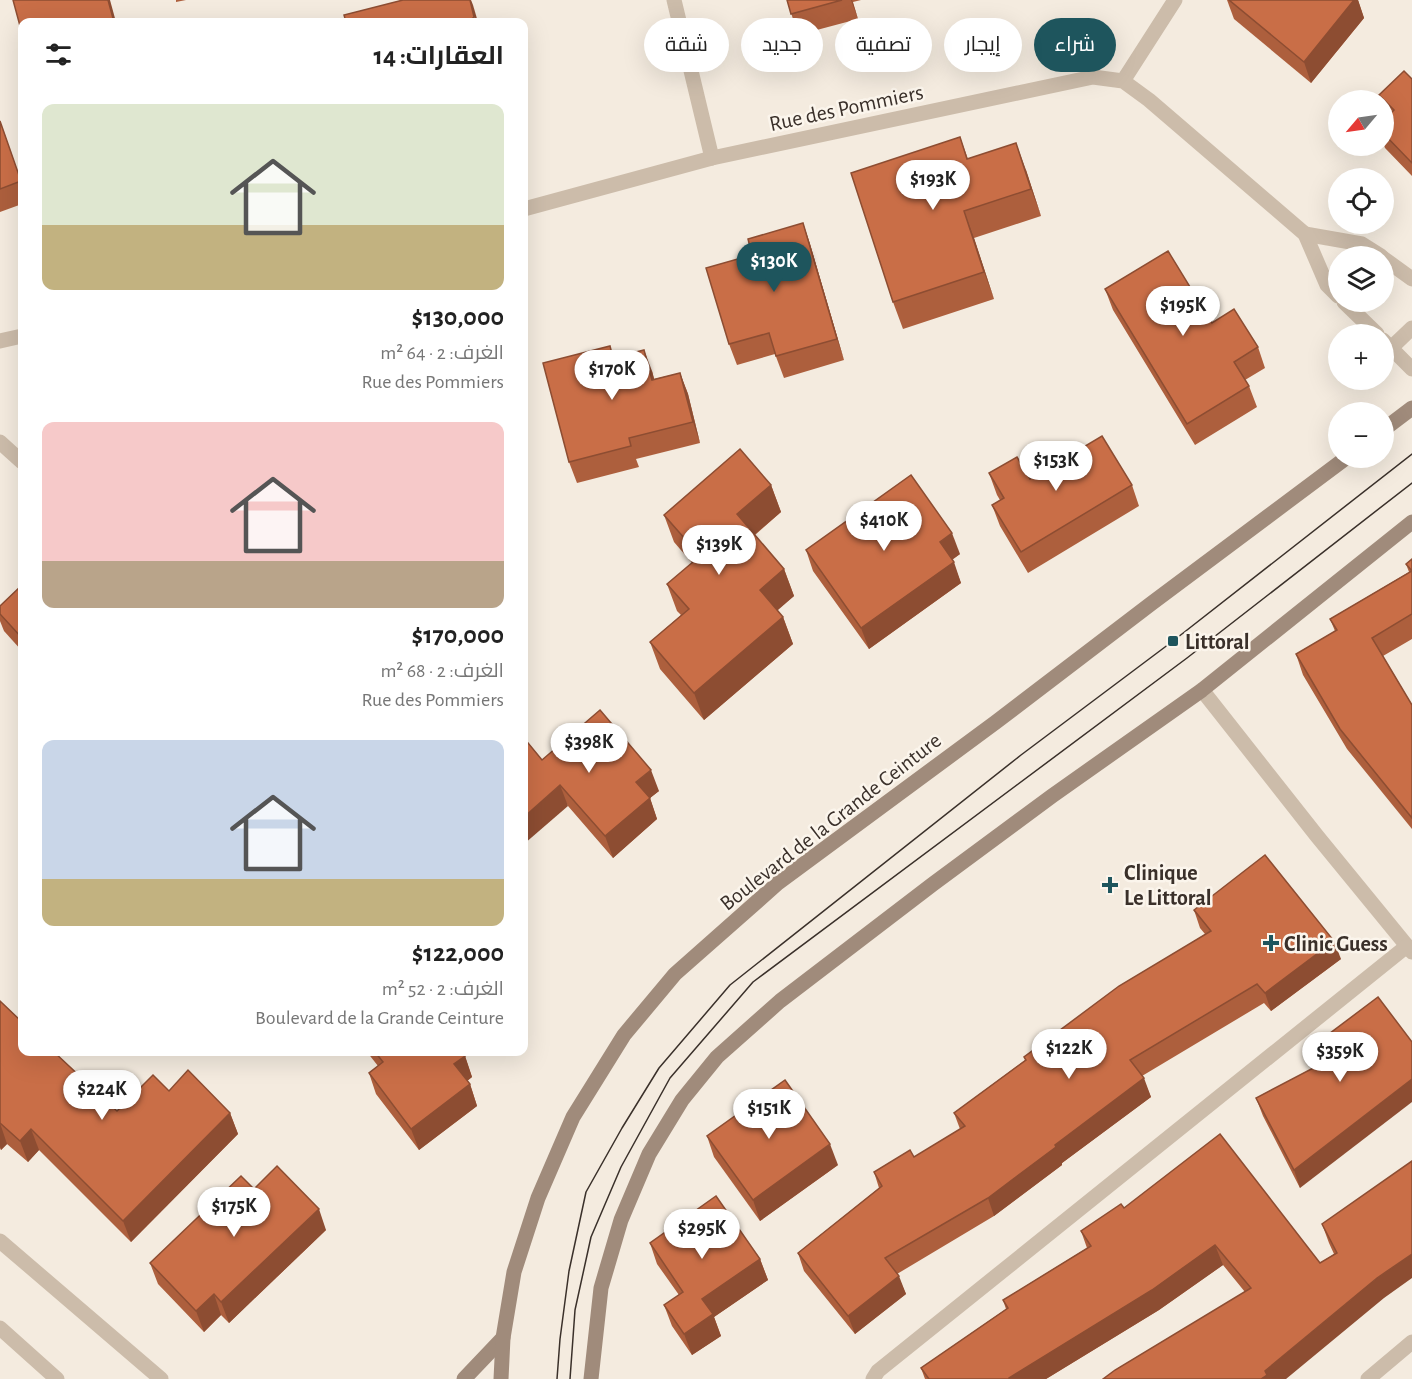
<!DOCTYPE html>
<html lang="ar">
<meta charset="utf-8">
<style>
:root{--surface:#fff;--page:#f2f2f2;--text:#222;--muted:#767676;--accent:#1e555d}
body{margin:0;font-family:"Alegreya Sans",Cairo,sans-serif;background:var(--page);color:var(--text);direction:rtl;height:100vh;display:flex;flex-direction:column;font-size:22px;white-space:nowrap}
*{box-sizing:border-box;margin:0}
p{font-size:20px;color:var(--muted)}
.icon{flex:none;width:33px;height:33px;fill:none;stroke:currentColor;stroke-width:2;stroke-linecap:round;stroke-linejoin:round}
.map{position:relative;flex:1;overflow:hidden;direction:ltr}
.panel{position:absolute;left:18px;top:18px;width:510px;height:1038px;display:flex;flex-direction:column;background:var(--surface);border-radius:12px;box-shadow:0 6px 24px #0002;direction:rtl}
.panel>*{flex:none}
.banner{position:absolute;left:546px;top:18px;width:570px;height:54px;direction:rtl;display:flex;gap:12px}
.needle{width:39px;rotate:241deg}
.controls{position:absolute;left:1328px;top:90px;display:grid;gap:12px}
.controls a{display:grid;place-items:center;width:66px;height:66px;border-radius:50%;background:var(--surface);box-shadow:0 6px 24px #0002;font-size:30px}
.price{position:absolute;translate:-50% -51px;padding:0 14px;border-radius:21px;background:#fff;color:#222;font-size:20px;line-height:39px;filter:drop-shadow(0 2px 3px #0008)}
.price::after{content:'';position:absolute;left:50%;top:36px;width:18px;height:14px;margin-left:-9px;background:inherit;clip-path:polygon(0 0,100% 0,50% 100%)}
.price.current{background:var(--accent);color:#fff}
ul{padding:0;list-style:none}
li{display:grid;align-content:center;gap:12px;height:318px;padding:0 24px}
li span{display:grid;place-items:center;height:186px;border-radius:12px;color:#555}
li>.icon{margin-inline-start:auto}
span .icon{width:108px;height:108px;fill:#fffc;stroke-width:1}
li b{font-size:26px}
h2{display:flex;justify-content:space-between;align-items:center;height:72px;padding:0 24px;font-size:26px}
.chip{padding:0 21px;border-radius:27px;background:var(--surface);box-shadow:0 6px 24px #0002;font-size:21px;line-height:54px}
.chip.current{background:var(--accent);color:#fff}
.map>svg:first-child{display:block}
.lines{fill:none;stroke-linecap:round;stroke-linejoin:round}
.minor{stroke:#ccbcaa;stroke-width:15}
.tertiary{stroke:#ccbcaa;stroke-width:15}
.secondary{stroke:#a08b7b;stroke-width:15}
.tram{stroke:#3a302a;stroke-width:1.5}
.wall{fill:#ad5f3d}
.shaded-wall{fill:#8d4d32}
.building{fill:#c96e47;stroke:#8d4d32;stroke-width:1.5}
.poi-dot{fill:#1e555d;stroke:#fbf5ec;stroke-width:2}
.labels{text-anchor:middle;stroke-width:5;stroke-linejoin:round;paint-order:stroke}
.street-label{font-size:22px;fill:#3a302a;stroke:#fbf5ec}
.poi-label{font-size:22px;font-weight:bold;fill:#3a302a;stroke:#fbf5ec;text-anchor:start}
</style>
<div class="map">
<svg width="1412" height="1379" viewBox="0 0 1412 1379">
<rect width="100%" height="100%" fill="#f4ebdf"/>
<g class="lines">
<g class="minor">
<path d="M674,0L712,158"/>
<path d="M1123,81L1175,0"/>
<path d="M524,209L712,158L1093,77L1123,81L1149,100L1305,234L1327,285L1338,296"/>
<path d="M1305,234L1362,244L1381,256"/>
<path d="M1383,258L1412,279"/>
<path d="M1344,302L1377,334"/>
<path d="M1383,340L1412,369"/>
<path d="M0,341L22,336"/>
<path d="M1391,348L1412,328"/>
<path d="M0,442L22,462"/>
<path d="M1202,690L1317,836L1412,952"/>
<path d="M873,1379L878,1371L1407,946"/>
<path d="M1368,1379L1412,1342"/>
</g>
<g class="tertiary">
<path d="M0,1241L161,1379"/>
<path d="M0,1328L57,1379"/>
</g>
<g class="secondary">
<path d="M1383,430L1412,408"/>
<path d="M464,1379L503,1338"/>
<path d="M501,1379L503,1338L514,1272L538,1198L573,1117L624,1035L675,974L778,883L996,722L1152,603L1346,458"/>
<path d="M591,1379L601,1288L621,1220L649,1154L682,1100L717,1057L780,1001L933,884L1052,796L1202,690L1412,522"/>
</g>
<g class="tram">
<path d="M557,1379L560,1339L569,1271L586,1192L622,1128L659,1068L730,985L1021,755L1173,641L1412,454"/>
<path d="M570,1379L575,1310L591,1237L621,1167L670,1078L753,982L1187,658L1412,483"/>
</g>
</g>
<g class="wall">
<path d="M176,0H186L176,2Z"/>
<path d="M787,0H861L853,2L858,19L798,35Z"/>
<path d="M1227,0H1358L1364,18L1311,83L1234,19Z"/>
<path d="M1412,79V176L1385,148L1383,143V121L1387,117L1383,106V100H1381L1379,95Z"/>
<path d="M0,121L22,184V204L0,212Z"/>
<path d="M960,137L968,159L1026,170L1041,216L974,238L994,299L903,329L893,302Z"/>
<path d="M803,223L810,244L844,360L784,378L775,354L737,365L729,344L752,255Z"/>
<path d="M1105,289L1212,323L1258,347L1265,368L1245,380L1249,386L1257,407L1195,445L1113,310Z"/>
<path d="M614,358L652,371L654,379L680,373L688,394L700,443L636,459L639,467L577,483L569,462Z"/>
<path d="M989,473L1030,479L1132,485L1139,506L1028,573L1000,526L992,505L1000,500L997,495Z"/>
<path d="M771,485L781,512L755,535L784,569L794,596L777,610L783,617L793,644L704,720L660,669L650,642L681,615L677,611L667,584L692,563L674,542L664,515Z"/>
<path d="M806,550L960,554L952,560L961,583L869,649L813,571Z"/>
<path d="M1412,559V639L1383,656L1412,705V829L1347,749L1303,675L1296,654L1335,631L1330,619L1409,572L1406,564Z"/>
<path d="M22,585V651L4,631L0,621V606Z"/>
<path d="M542,760L659,791L650,798L657,819L613,858L568,806Z"/>
<path d="M1194,910L1341,959L1271,1011L1264,1003L1142,1076L1151,1097L1062,1163V1165L994,1216L897,1274L906,1294L855,1334L804,1271L798,1253L879,1188L874,1172L914,1157L960,1129L954,1113L1025,1060L1024,1057L1205,934L1200,928Z"/>
<path d="M1378,997L1300,1188L1263,1116L1256,1098L1315,1067L1309,1049Z"/>
<path d="M0,1001L117,1111L169,1091L230,1113L238,1134L131,1242L39,1150L28,1162L7,1144L1,1150L0,1148Z"/>
<path d="M367,1052H462L465,1056L472,1077L467,1081L470,1084L477,1106L419,1150L376,1094L369,1073L378,1066Z"/>
<path d="M707,1136L838,1165L760,1221L714,1157Z"/>
<path d="M254,1189L326,1230L229,1323L221,1315L204,1332L158,1284L150,1263Z"/>
<path d="M1124,1208L1320,1263L1334,1254L1329,1243L1322,1224L1384,1298L1245,1292L1223,1265L1159,1310L1046,1379H925L921,1368L1006,1309L1003,1300L1087,1248L1081,1231Z"/>
<path d="M650,1243L760,1259L768,1280L714,1317L721,1336L692,1355L672,1326L664,1305L679,1295L657,1264Z"/>
</g>
<g class="shaded-wall">
<path d="M108,0H110L116,22H114Z"/>
<path d="M470,0H471L473,5L478,22H476L474,17Z"/>
<path d="M851,0H852L858,19Z"/>
<path d="M1354,0H1358L1364,18L1311,83L1304,62Z"/>
<path d="M1016,143L1026,170L1041,216L1031,189Z"/>
<path d="M964,211L974,238L994,299L984,272Z"/>
<path d="M803,223L810,244L844,360L837,339Z"/>
<path d="M644,350L652,371L660,401L652,380Z"/>
<path d="M680,373L688,394L700,443L693,422Z"/>
<path d="M771,485L781,512L747,541L737,514Z"/>
<path d="M952,533L960,554L947,563L940,542Z"/>
<path d="M954,562L961,583L869,649L861,628Z"/>
<path d="M784,569L794,596L770,617L760,590Z"/>
<path d="M783,617L793,644L704,720L694,693Z"/>
<path d="M651,770L659,791L650,798L657,819L613,858L605,836L636,782Z"/>
<path d="M560,785L568,806L524,844V817Z"/>
<path d="M1334,941L1341,959L1271,1011L1265,993Z"/>
<path d="M465,1056L472,1077L462,1085L454,1064Z"/>
<path d="M1144,1078L1151,1097L1062,1163V1165L994,1216L988,1198L1055,1145Z"/>
<path d="M1412,1079V1102L1300,1188L1294,1170Z"/>
<path d="M470,1084L477,1106L419,1150L411,1129Z"/>
<path d="M230,1113L238,1134L131,1242L123,1221Z"/>
<path d="M0,1123L7,1144L1,1150L0,1146Z"/>
<path d="M31,1129L39,1150L28,1162L20,1141Z"/>
<path d="M830,1144L838,1165L760,1221L753,1200Z"/>
<path d="M319,1209L326,1230L229,1323L221,1302Z"/>
<path d="M1215,1245L1223,1265L1159,1310L1046,1379H1009V1378Z"/>
<path d="M1412,1254V1278L1384,1298L1286,1379H1261L1265,1371L1377,1278Z"/>
<path d="M760,1259L768,1280L714,1317L721,1336L692,1355L684,1334L702,1299Z"/>
<path d="M899,1276L906,1294L855,1334L848,1316Z"/>
<path d="M214,1294L221,1315L204,1332L196,1311Z"/>
</g>
<g class="building">
<path d="M13,0H108L114,22H22V25L20,26Z"/>
<path d="M403,0H470L474,17L473,18L475,22H346L344,15Z"/>
<path d="M787,0H842L791,14Z"/>
<path d="M1229,0H1354L1304,62Z"/>
<path d="M1404,71L1412,79V163L1383,133V121L1394,110L1379,95Z"/>
<path d="M0,121L21,181L0,189Z"/>
<path d="M960,137L967,159L1016,143L1031,189L964,211L984,272L893,302L851,173Z"/>
<path d="M803,223L837,339L776,356L769,333L729,344L706,268L752,255L748,239Z"/>
<path d="M1168,251L1212,323L1234,309L1258,347L1234,362L1249,386L1187,424L1105,289Z"/>
<path d="M610,346L613,358L644,350L652,380L680,373L693,422L629,438L631,446L569,462L543,363Z"/>
<path d="M1102,436L1132,485L1021,552L992,505L1004,498L989,473L1017,457L1030,479Z"/>
<path d="M740,449L771,485L737,514L784,569L760,590L783,617L694,693L650,642L689,609L667,584L700,556L664,515Z"/>
<path d="M911,475L952,533L940,542L954,562L861,628L806,550Z"/>
<path d="M1412,559V614L1372,638L1412,705V818L1340,729L1296,654L1337,630L1330,619L1412,571L1406,564Z"/>
<path d="M22,585V638L0,614V606Z"/>
<path d="M600,710L651,770L636,782L650,798L605,836L560,785L524,817V738L542,760Z"/>
<path d="M1265,855L1334,941L1265,993L1257,984L1130,1060L1144,1078L1055,1145L1056,1147L988,1198L885,1258L899,1276L848,1316L798,1253L882,1186L874,1172L910,1150L914,1157L965,1126L954,1113L1026,1060L1024,1057L1119,986L1211,931L1194,910Z"/>
<path d="M1378,997L1412,1042V1079L1294,1170L1256,1098L1321,1064L1309,1049Z"/>
<path d="M0,1001L22,1022V1052H54L117,1111L153,1075L169,1091L188,1070L230,1113L123,1221L31,1129L20,1141L0,1123Z"/>
<path d="M375,1052H462L465,1056L454,1064L470,1084L411,1129L369,1073L383,1062Z"/>
<path d="M785,1080L830,1144L753,1200L707,1136Z"/>
<path d="M1220,1134L1320,1263L1337,1253L1322,1224L1412,1161V1254L1377,1278L1265,1371L1267,1375L1261,1379H1103L1115,1370L1251,1288L1215,1245L1152,1290L1009,1378V1379H929L921,1368L1008,1308L1003,1300L1091,1246L1081,1231L1121,1204L1124,1208Z"/>
<path d="M277,1166L319,1209L221,1302L214,1294L196,1311L150,1263L241,1176L254,1189Z"/>
<path d="M716,1196L760,1259L702,1299L713,1314L684,1334L664,1305L683,1292L650,1243Z"/>
</g>
<g class="poi-dot">
<rect x="1167" y="635" width="12" height="12" rx="3"/>
<path d="M1107 876h6v6h6v6h-6v6h-6v-6h-6v-6h6z"/>
<path d="M1268 934h6v6h6v6h-6v6h-6v-6h-6v-6h6z"/>
</g>
<g class="labels">
<g class="street-label">
<text transform="translate(846 107) rotate(-12)" y="8">Rue des Pommiers</text>
<text transform="translate(830 821) rotate(-38)" y="8">Boulevard de la Grande Ceinture</text>
</g>
<g class="poi-label">
<text x="1185" y="649">Littoral</text>
<text x="1124" y="880">Clinique<tspan x="1124" dy="25">Le Littoral</tspan></text>
<text x="1284" y="951">Clinic Guess</text>
</g>
</g>
</svg>
<div class="controls">
<a><svg class="needle" viewBox="-14 -14 28 28"><path d="M0-13l5 13h-10z" fill="#e53935"/><path d="M0 13l5-13h-10z" fill="#767676"/></svg></a>
<a><svg class="icon" aria-label="locate" viewBox="0 0 24 24"><circle cx="12" cy="12" r="6"/><path d="M12 2v4M12 18v4M2 12h4M18 12h4"/></svg></a>
<a><svg class="icon" aria-label="layers" viewBox="0 0 24 24"><path d="M12 4l9 5-9 5-9-5zM3 14l9 5 9-5"/></svg></a>
<a>+</a>
<a>−</a>
</div>
<b class="price" style="left:933px;top:211px">$193K</b>
<b class="price current" style="left:774px;top:293px">$130K</b>
<b class="price" style="left:1183px;top:337px">$195K</b>
<b class="price" style="left:612px;top:401px">$170K</b>
<b class="price" style="left:1056px;top:492px">$153K</b>
<b class="price" style="left:884px;top:552px">$410K</b>
<b class="price" style="left:719px;top:576px">$139K</b>
<b class="price" style="left:589px;top:774px">$398K</b>
<b class="price" style="left:1069px;top:1080px">$122K</b>
<b class="price" style="left:1340px;top:1083px">$359K</b>
<b class="price" style="left:102px;top:1121px">$224K</b>
<b class="price" style="left:769px;top:1140px">$151K</b>
<b class="price" style="left:234px;top:1238px">$175K</b>
<b class="price" style="left:702px;top:1260px">$295K</b>
<div class="banner">
<a class="chip current">شراء</a>
<a class="chip">إيجار</a>
<a class="chip">تصفية</a>
<a class="chip">جديد</a>
<a class="chip">شقة</a>
</div>
<section class="panel">
<h2>العقارات: 14<svg class="icon" aria-label="filters" viewBox="0 0 24 24"><path d="M4 7h16M4 17h16"/><circle cx="9" cy="7" r="2"/><circle cx="15" cy="17" r="2"/></svg></h2>
<ul>
<li><span style="background:linear-gradient(#dfe7d0 65%,#c2b280 0)"><svg class="icon" aria-label="home" viewBox="0 0 24 24"><path d="M3 11l9-7 9 7M6 9v11h12V9"/></svg></span><div><b>$130,000</b><p>الغرف: 2 · 64 m²</p><p>Rue des Pommiers</p></div></li>
<li><span style="background:linear-gradient(#f6c9c9 75%,#b9a48a 0)"><svg class="icon" aria-label="home" viewBox="0 0 24 24"><path d="M3 11l9-7 9 7M6 9v11h12V9"/></svg></span><div><b>$170,000</b><p>الغرف: 2 · 68 m²</p><p>Rue des Pommiers</p></div></li>
<li><span style="background:linear-gradient(#c9d6e8 75%,#c2b280 0)"><svg class="icon" aria-label="home" viewBox="0 0 24 24"><path d="M3 11l9-7 9 7M6 9v11h12V9"/></svg></span><div><b>$122,000</b><p>الغرف: 2 · 52 m²</p><p>Boulevard de la Grande Ceinture</p></div></li>
</ul>
</section>
</div>
